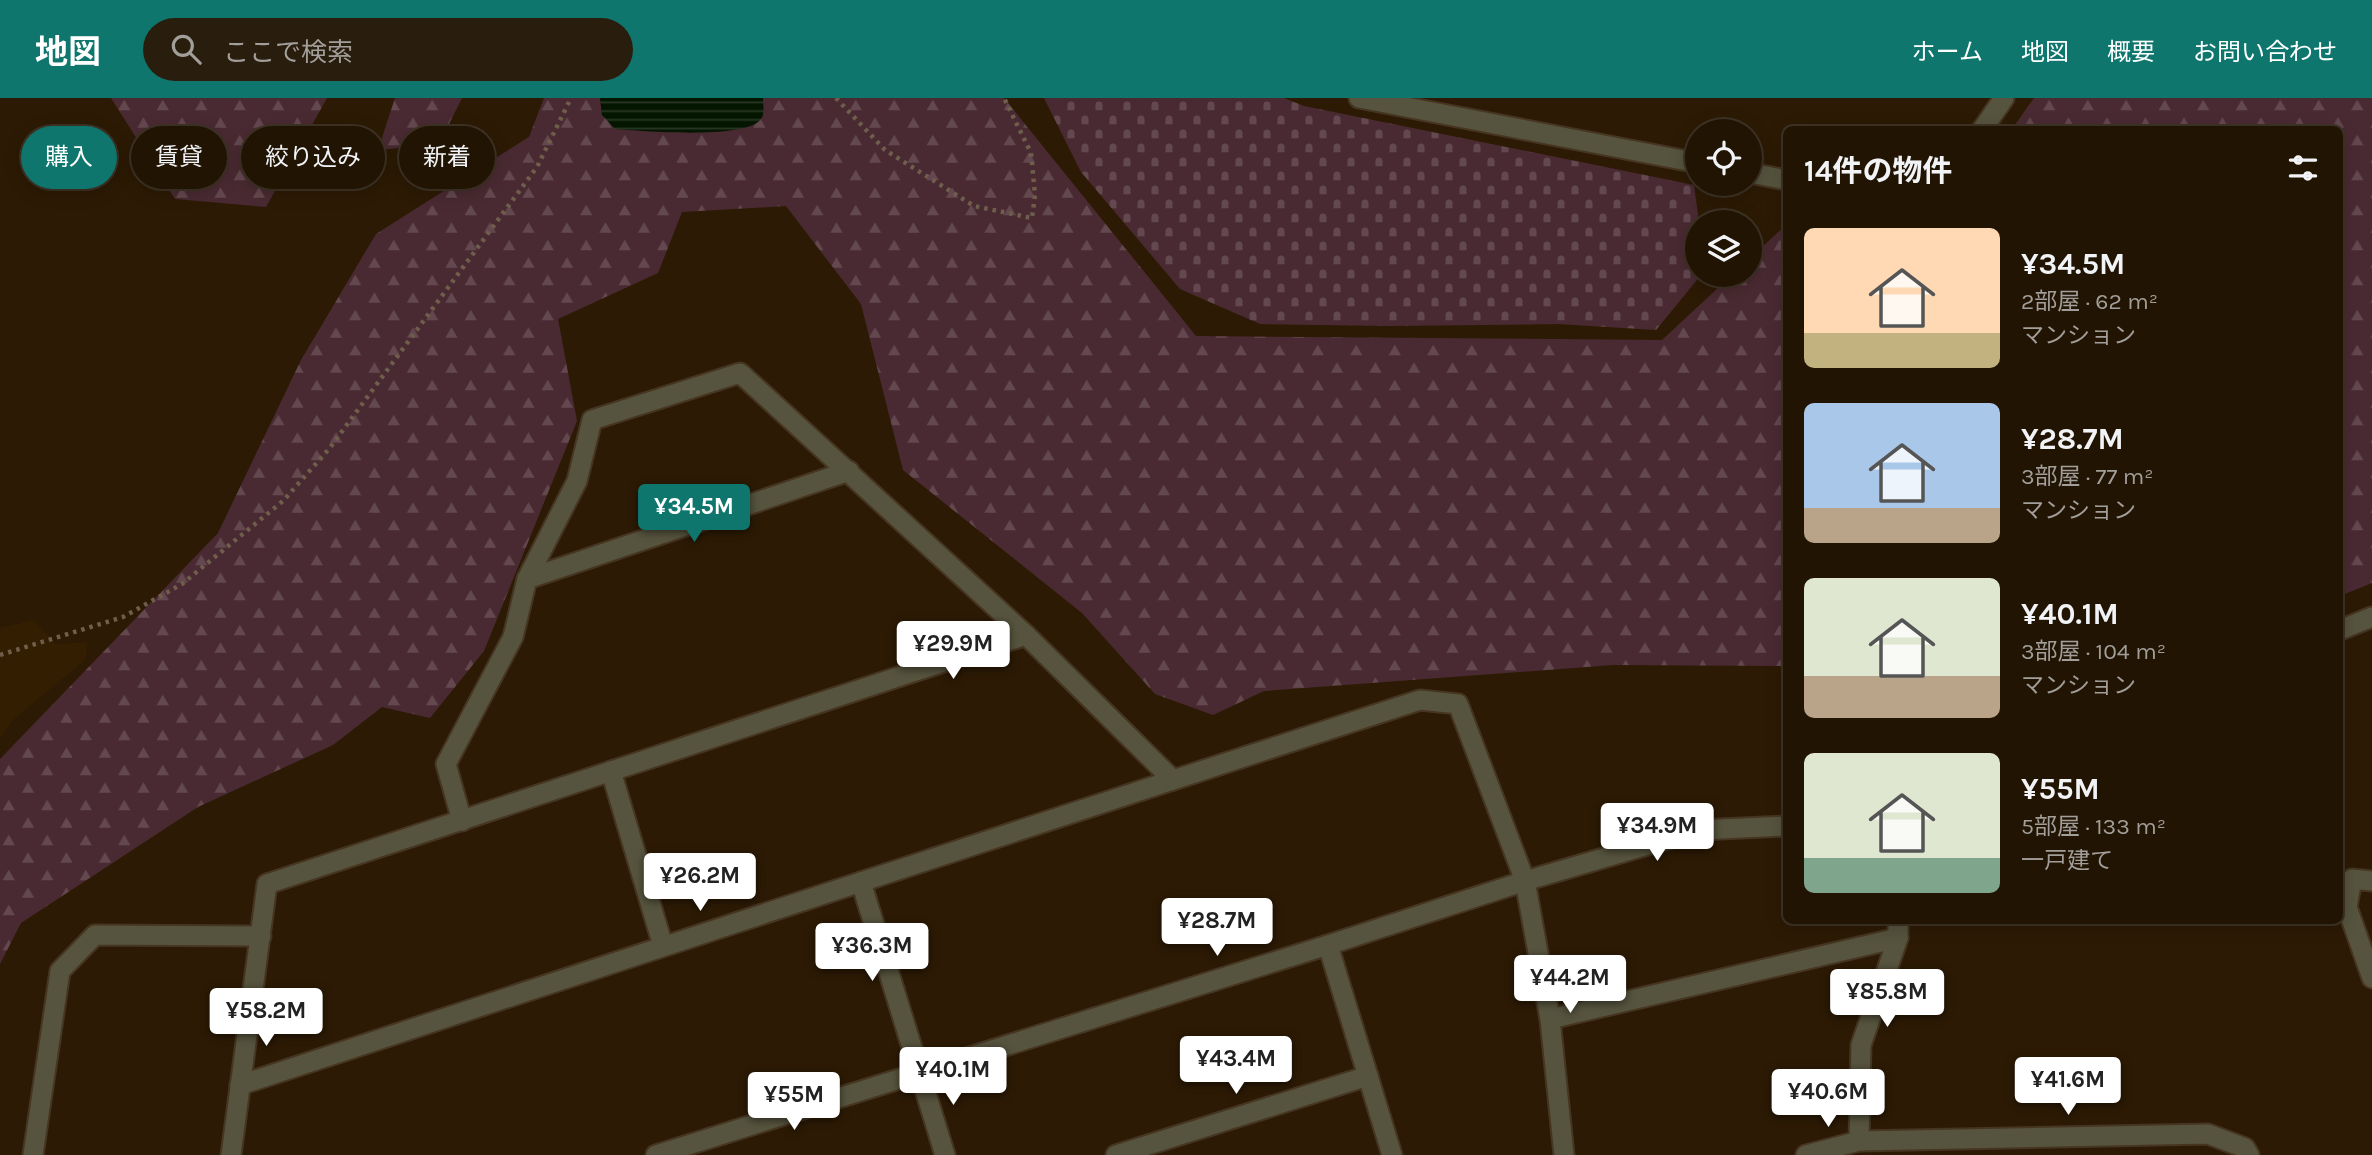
<!DOCTYPE html>
<html lang="ja">
<meta charset="utf-8">
<style>
:root{--surface:#211403;--page:#291d0d;--text:#f1f3f6;--muted:#a29e9a;--line:#3e3325;--accent:#0f766e}
body{margin:0;font-family:Karla,"Noto Sans JP",sans-serif;background:var(--page);color:var(--text);height:100vh;display:flex;flex-direction:column;font-size:26px;white-space:nowrap}
*{box-sizing:border-box;margin:0}
p{font-size:23px;color:var(--muted)}
.icon{flex:none;width:38px;height:38px;fill:none;stroke:currentColor;stroke-width:2;stroke-linecap:round;stroke-linejoin:round}
.map{position:relative;flex:1;overflow:hidden}
.panel{position:absolute;left:1783px;top:28px;width:560px;height:798px;display:flex;flex-direction:column;background:var(--surface);border-radius:10px;box-shadow:0 4px 18px #0003,0 0 0 2px var(--line)}
.panel>*{flex:none}
.guide{position:absolute;left:21px;top:28px;width:665px;height:63px;display:flex;gap:14px}
.buttons{position:absolute;left:1685px;top:21px;display:grid;gap:14px}
.buttons a{display:grid;place-items:center;width:77px;height:77px;border-radius:50%;background:var(--surface);box-shadow:0 4px 18px #0003,0 0 0 2px var(--line);font-size:35px}
.price{position:absolute;translate:-50% -60px;padding:0 16px;border-radius:7px;background:#fff;color:#222;font-size:23px;line-height:46px;filter:drop-shadow(0 2px 4px #0008)}
.price::after{content:'';position:absolute;left:50%;top:42px;width:21px;height:16px;margin-left:-10px;background:inherit;clip-path:polygon(0 0,100% 0,50% 100%)}
.price.selected{background:var(--accent);color:#fff}
ul{padding:0;list-style:none}
li{display:flex;align-items:center;gap:21px;height:175px;padding:0 21px}
li span{display:grid;place-items:center;flex:none;width:196px;height:140px;border-radius:10px;color:#555}
li>.icon{margin-inline-start:auto}
span .icon{width:84px;height:84px;fill:#fffc;stroke-width:1}
li b{font-size:30px}
h2{display:flex;justify-content:space-between;align-items:center;height:84px;padding:0 21px;font-size:30px}
.pill{padding:0 24px;border-radius:32px;background:var(--surface);box-shadow:0 4px 18px #0003,0 0 0 2px var(--line);font-size:24px;line-height:63px}
.pill.selected{background:var(--accent);color:#fff}
header{display:flex;align-items:center;gap:42px;box-sizing:border-box;height:98px;padding:0 35px;background:var(--accent);color:#fff}
header strong{font-size:33px}
nav{display:flex;gap:38px;margin-inline-start:auto;font-size:24px}
.search{width:490px;height:63px;background:var(--page);display:flex;align-items:center;gap:18px;box-sizing:border-box;padding:0 24px;border-radius:38px;color:var(--muted);font-size:26px}
.map>svg:first-child{display:block}
.built{fill:#341e01}
.forest{fill:url(#forest-firs)}
.cemetery{fill:url(#cemetery-stones)}
.water{fill:url(#water-rules)}
.lines{fill:none;stroke-linecap:round;stroke-linejoin:round}
.minor-casing{stroke:#463521;stroke-width:23}
.tertiary-casing{stroke:#463521;stroke-width:23}
.path{stroke:#6e5e4b;stroke-width:4.5;stroke-dasharray:3.5 5;stroke-linecap:butt}
.minor{stroke:#56543e;stroke-width:19}
.tertiary{stroke:#56543e;stroke-width:19}
</style>
<header>
<strong>地図</strong>
<div class="search"><svg class="icon" aria-label="search" viewBox="0 0 24 24"><circle cx="10" cy="10" r="6"/><path d="M15 15l6 6"/></svg>ここで検索</div>
<nav><a>ホーム</a><a>地図</a><a>概要</a><a>お問い合わせ</a></nav>
</header>
<div class="map">
<svg width="2372" height="1057" viewBox="0 0 2372 1057">
<defs>
<pattern id="forest-firs" width="22" height="20" patternUnits="userSpaceOnUse" patternTransform="scale(1.75)"><rect width="22" height="20" fill="#4a2a32"/><path d="M5 1l3.5 6h-7zM16 11l3.5 6h-7z" fill="#64484f"/></pattern>
<pattern id="cemetery-stones" width="16" height="16" patternUnits="userSpaceOnUse" patternTransform="scale(1.75)"><rect width="16" height="16" fill="#4a2a32"/><path d="M2 7V4a2 2 0 0 1 4 0v3zM10 15v-3a2 2 0 0 1 4 0v3z" fill="#64484f"/></pattern>
<pattern id="water-rules" width="6" height="5" patternUnits="userSpaceOnUse" patternTransform="scale(1.75)"><rect width="6" height="5" fill="#041600"/><path d="M0 2.5h6" fill="none" stroke="#293724"/></pattern>
</defs>
<rect width="100%" height="100%" fill="#2c1a04"/>
<path class="built" d="M33,522L56,546L88,544L85,562L15,620L0,640V530Z"/>
<g class="forest">
<path d="M111,0H327L266,109L175,101Z"/>
<path d="M395,0H462L439,46L378,52Z"/>
<path d="M544,0H600L602,17L763,18V0H1004L1196,238L1662,242L1732,177H1750V160L1787,126V568L1613,567L1264,593L1213,617L1155,596L1082,515L903,372L861,206L786,108L682,114L658,175L558,221L577,323L484,553L430,620L382,609L333,647L198,709L21,825L0,866V661L218,435L301,262L376,136L529,39Z"/>
<path d="M2034,0H2372V485L2340,498V32L2012,31Z"/>
</g>
<path class="cemetery" d="M1044,0H1284L1304,8L1694,87L1699,124L1698,177H1701L1656,232L1559,226L1389,228L1260,226L1180,191L1081,74Z"/>
<path class="water" d="M600,0H763C763,7 765,16 761,21C746,42 641,33 615,31L602,17Z"/>
<g class="lines">
<defs>
<g id="minor">
<path d="M527,481L849,373"/>
<path d="M611,673L663,848"/>
<path d="M462,723L446,666L513,539L527,481L577,383L592,322L740,275L1026,537"/>
<path d="M2372,783L2352,781L2347,809L2372,880"/>
<path d="M861,784L945,1057"/>
<path d="M1328,847L1392,1057"/>
<path d="M1550,921L1898,840"/>
<path d="M240,987L1173,682"/>
<path d="M1859,1043L1861,947L1898,840V822"/>
<path d="M33,1057L60,873L95,837L261,838"/>
<path d="M231,1057L267,786L1026,537L1173,682L1420,602L1458,606L1525,783L1550,921L1564,1057"/>
<path d="M1116,1057L1368,978"/>
<path d="M1806,1057L1859,1043L2208,1036L2245,1050L2249,1057"/>
</g>
<g id="tertiary">
<path d="M1359,0L1698,65"/>
<path d="M1982,32L2004,0"/>
<path d="M1750,75L1787,82"/>
<path d="M2340,532L2372,519"/>
<path d="M656,1057L1328,847L1525,783L1699,732L1787,728"/>
</g>
</defs>
<use href="#minor" class="minor-casing"/>
<use href="#tertiary" class="tertiary-casing"/>
<g class="path">
<path d="M836,0L885,52L974,108L1032,120L1035,97L1031,55L1004,0"/>
<path d="M0,557L123,519L182,486L283,403L329,351L537,69L571,0"/>
</g>
<use href="#minor" class="minor"/>
<use href="#tertiary" class="tertiary"/>
</g>
</svg>
<div class="buttons">
<a><svg class="icon" aria-label="locate" viewBox="0 0 24 24"><circle cx="12" cy="12" r="6"/><path d="M12 2v4M12 18v4M2 12h4M18 12h4"/></svg></a>
<a><svg class="icon" aria-label="layers" viewBox="0 0 24 24"><path d="M12 4l9 5-9 5-9-5zM3 14l9 5 9-5"/></svg></a>
</div>
<b class="price selected" style="left:694px;top:446px">¥34.5M</b>
<b class="price" style="left:953px;top:583px">¥29.9M</b>
<b class="price" style="left:1657px;top:765px">¥34.9M</b>
<b class="price" style="left:700px;top:815px">¥26.2M</b>
<b class="price" style="left:1217px;top:860px">¥28.7M</b>
<b class="price" style="left:872px;top:885px">¥36.3M</b>
<b class="price" style="left:1570px;top:917px">¥44.2M</b>
<b class="price" style="left:1887px;top:931px">¥85.8M</b>
<b class="price" style="left:266px;top:950px">¥58.2M</b>
<b class="price" style="left:1236px;top:998px">¥43.4M</b>
<b class="price" style="left:953px;top:1009px">¥40.1M</b>
<b class="price" style="left:2068px;top:1019px">¥41.6M</b>
<b class="price" style="left:1828px;top:1031px">¥40.6M</b>
<b class="price" style="left:794px;top:1034px">¥55M</b>
<div class="guide">
<a class="pill selected">購入</a>
<a class="pill">賃貸</a>
<a class="pill">絞り込み</a>
<a class="pill">新着</a>
</div>
<section class="panel">
<h2>14件の物件<svg class="icon" aria-label="filters" viewBox="0 0 24 24"><path d="M4 7h16M4 17h16"/><circle cx="9" cy="7" r="2"/><circle cx="15" cy="17" r="2"/></svg></h2>
<ul>
<li><span style="background:linear-gradient(#ffd9b3 75%,#c2b280 0)"><svg class="icon" aria-label="home" viewBox="0 0 24 24"><path d="M3 11l9-7 9 7M6 9v11h12V9"/></svg></span><div><b>¥34.5M</b><p>2部屋 · 62 m²</p><p>マンション</p></div></li>
<li><span style="background:linear-gradient(#a9c7e8 75%,#b9a48a 0)"><svg class="icon" aria-label="home" viewBox="0 0 24 24"><path d="M3 11l9-7 9 7M6 9v11h12V9"/></svg></span><div><b>¥28.7M</b><p>3部屋 · 77 m²</p><p>マンション</p></div></li>
<li><span style="background:linear-gradient(#dfe7d0 70%,#b9a48a 0)"><svg class="icon" aria-label="home" viewBox="0 0 24 24"><path d="M3 11l9-7 9 7M6 9v11h12V9"/></svg></span><div><b>¥40.1M</b><p>3部屋 · 104 m²</p><p>マンション</p></div></li>
<li><span style="background:linear-gradient(#dfe7d0 75%,#7fa58c 0)"><svg class="icon" aria-label="home" viewBox="0 0 24 24"><path d="M3 11l9-7 9 7M6 9v11h12V9"/></svg></span><div><b>¥55M</b><p>5部屋 · 133 m²</p><p>一戸建て</p></div></li>
</ul>
</section>
</div>
